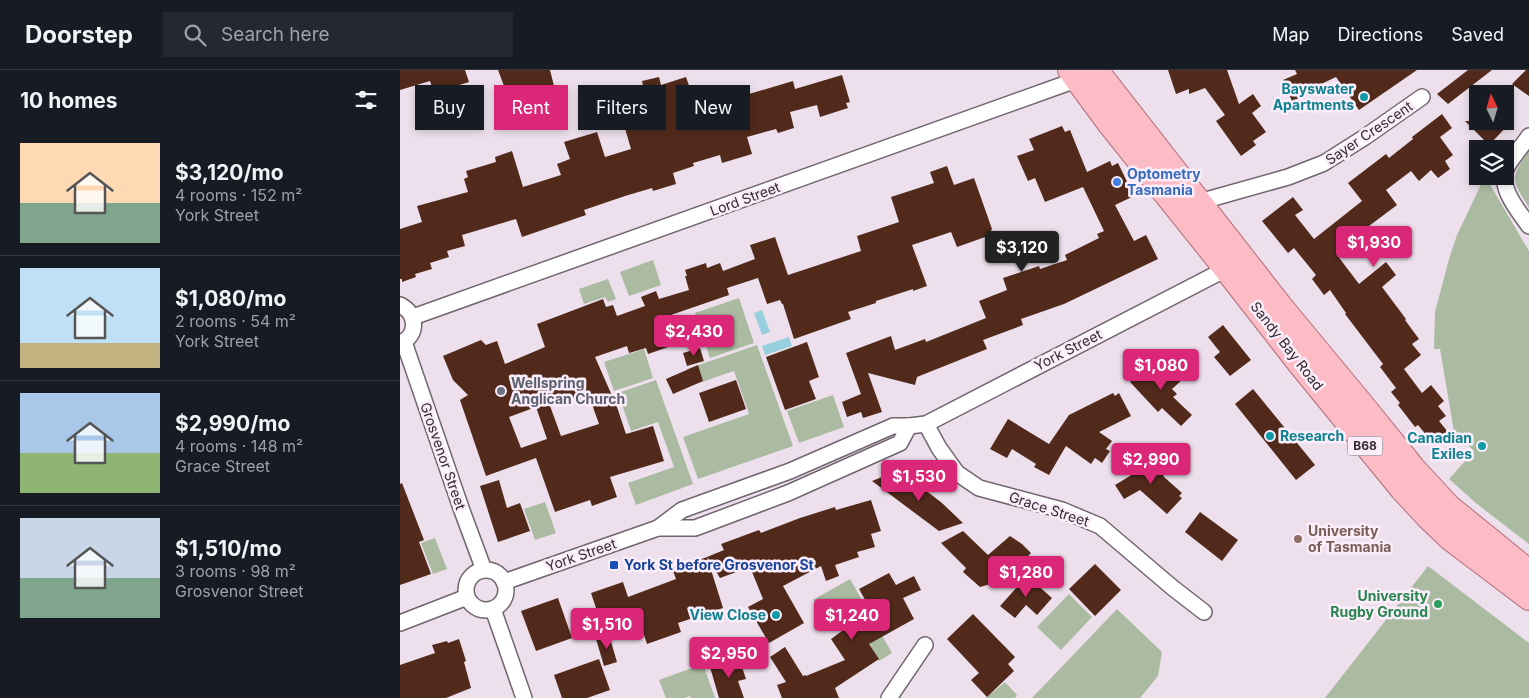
<!DOCTYPE html>
<meta charset="utf-8">
<style>
:root{--surface:#171b24;--page:#242831;--text:#f1f3f6;--muted:#9ea1a6;--line:#363941;--accent:#db2777}
body{margin:0;font-family:Inter,sans-serif;background:var(--page);color:var(--text);height:100vh;display:flex;flex-direction:column;font-size:19px;white-space:nowrap}
*{box-sizing:border-box;margin:0}
p{font-size:16px;color:var(--muted)}
.icon{flex:none;width:28px;height:28px;fill:none;stroke:currentColor;stroke-width:2;stroke-linecap:round;stroke-linejoin:round}
.map{position:relative;flex:1;overflow:hidden}
.side{display:flex;flex-direction:column;background:var(--surface);width:400px}
.side>*{flex:none}
.guide{position:absolute;left:15px;top:15px;width:475px;height:45px;display:flex;gap:10px}
.needle{width:32px;rotate:355deg}
.controls{position:absolute;left:1069px;top:15px;display:grid;gap:10px}
.controls a{display:grid;place-items:center;width:45px;height:45px;border-radius:0px;background:var(--surface);box-shadow:0 2px 8px #0003;font-size:25px}
.price{position:absolute;translate:-50% -42px;padding:0 11px;border-radius:5px;background:var(--accent);color:#fff;font-size:16px;line-height:32px;filter:drop-shadow(0 1px 2px #0008)}
.price::after{content:'';position:absolute;left:50%;top:30px;width:15px;height:11px;margin-left:-8px;background:inherit;clip-path:polygon(0 0,100% 0,50% 100%)}
.price.on{background:#222;color:#fff}
ul{padding:0;list-style:none}
li{display:flex;align-items:center;gap:15px;height:125px;padding:0 20px}
li+li{border-top:1px solid var(--line)}
li span{display:grid;place-items:center;flex:none;width:140px;height:100px;border-radius:0px;color:#555}
li>.icon{margin-inline-start:auto}
span .icon{width:60px;height:60px;fill:#fffc;stroke-width:1}
li b{font-size:21px}
h2{display:flex;justify-content:space-between;align-items:center;height:60px;padding:0 20px;font-size:21px}
.pill{padding:0 18px;border-radius:0px;background:var(--surface);box-shadow:0 2px 8px #0003;font-size:18px;line-height:45px}
.pill.on{background:var(--accent);color:#fff}
header{display:flex;align-items:center;gap:30px;box-sizing:border-box;height:70px;padding:0 25px;background:var(--surface);border-bottom:1px solid var(--line)}
header strong{font-size:24px}
nav{display:flex;gap:28px;margin-inline-start:auto;font-size:18px}
.search{width:350px;height:45px;background:var(--page);display:flex;align-items:center;gap:12px;box-sizing:border-box;padding:0 18px;border-radius:0px;color:var(--muted);font-size:19px}
main{display:flex;flex:1;min-height:0}
.map>svg:first-child{display:block}
.green{fill:#abbba2}
.water{fill:#96d0de}
.building{fill:#512a1b;fill-rule:evenodd}
.lines{fill:none;stroke-linecap:round;stroke-linejoin:round}
.street-casing{stroke:#716570;stroke-width:18}
.primary-casing{stroke:#b36c78;stroke-width:26}
.street{stroke:#fff;stroke-width:15}
.primary{stroke:#fbbcc5;stroke-width:24}
.culture-dot{fill:#0f9aa8;stroke:#fbedfa;stroke-width:2}
.shop-dot{fill:#3f7fe0;stroke:#fbedfa;stroke-width:2}
.worship-dot{fill:#6b7280;stroke:#fbedfa;stroke-width:2}
.education-dot{fill:#8d6e63;stroke:#fbedfa;stroke-width:2}
.transit-dot{fill:#1a4fb4;stroke:#fbedfa;stroke-width:2}
.leisure-dot{fill:#2e9e5b;stroke:#fbedfa;stroke-width:2}
.labels{text-anchor:middle;stroke-width:5;stroke-linejoin:round;paint-order:stroke}
.shield{fill:#fbedfa;stroke:#6d656d;stroke-width:1}
.shield-label{font-size:12px;font-weight:bold;fill:#302b30}
.culture-label{font-size:14px;font-weight:bold;fill:#0d838f;stroke:#fbedfa;text-anchor:end}
.street-label{font-size:14px;fill:#302b30;stroke:#fbedfa}
.shop-label{font-size:14px;font-weight:bold;fill:#366cbe;stroke:#fbedfa;text-anchor:start}
.worship-label{font-size:14px;font-weight:bold;fill:#5b616d;stroke:#fbedfa;text-anchor:start}
.education-label{font-size:14px;font-weight:bold;fill:#785e54;stroke:#fbedfa;text-anchor:start}
.transit-label{font-size:14px;font-weight:bold;fill:#164399;stroke:#fbedfa;text-anchor:start}
.leisure-label{font-size:14px;font-weight:bold;fill:#27864d;stroke:#fbedfa;text-anchor:end}
</style>
<header>
<strong>Doorstep</strong>
<div class="search"><svg class="icon" aria-label="search" viewBox="0 0 24 24"><circle cx="10" cy="10" r="6"/><path d="M15 15l6 6"/></svg>Search here</div>
<nav><a>Map</a><a>Directions</a><a>Saved</a></nav>
</header>
<main>
<section class="side">
<h2>10 homes<svg class="icon" aria-label="filters" viewBox="0 0 24 24"><path d="M4 7h16M4 17h16"/><circle cx="9" cy="7" r="2"/><circle cx="15" cy="17" r="2"/></svg></h2>
<ul>
<li><span style="background:linear-gradient(#ffd9b3 60%,#7fa58c 0)"><svg class="icon" aria-label="home" viewBox="0 0 24 24"><path d="M3 11l9-7 9 7M6 9v11h12V9"/></svg></span><div><b>$3,120/mo</b><p>4 rooms · 152 m²</p><p>York Street</p></div></li>
<li><span style="background:linear-gradient(#bfe0f5 75%,#c2b280 0)"><svg class="icon" aria-label="home" viewBox="0 0 24 24"><path d="M3 11l9-7 9 7M6 9v11h12V9"/></svg></span><div><b>$1,080/mo</b><p>2 rooms · 54 m²</p><p>York Street</p></div></li>
<li><span style="background:linear-gradient(#a9c7e8 60%,#8fb573 0)"><svg class="icon" aria-label="home" viewBox="0 0 24 24"><path d="M3 11l9-7 9 7M6 9v11h12V9"/></svg></span><div><b>$2,990/mo</b><p>4 rooms · 148 m²</p><p>Grace Street</p></div></li>
<li><span style="background:linear-gradient(#c9d6e8 60%,#7fa58c 0)"><svg class="icon" aria-label="home" viewBox="0 0 24 24"><path d="M3 11l9-7 9 7M6 9v11h12V9"/></svg></span><div><b>$1,510/mo</b><p>3 rooms · 98 m²</p><p>Grosvenor Street</p></div></li>
</ul>
</section>
<div class="map">
<svg width="1129" height="628" viewBox="0 0 1129 628">
<rect width="100%" height="100%" fill="#ede0ec"/>
<g class="green">
<path d="M1129,81V138C1112,110 1109,109 1129,81Z"/>
<path d="M1085,106L1129,181V474L1077,434L1049,409L1074,381L1054,362L1040,279H1034L1035,242L1049,189L1057,165Z"/>
<path d="M253,190L261,215L229,226L220,202Z"/>
<path d="M208,209L216,229L208,232L205,227L184,234L179,219Z"/>
<path d="M339,228L354,273L310,288L295,243Z"/>
<path d="M357,275L393,376L298,409L283,367L349,344L334,301L293,315L287,299Z"/>
<path d="M244,279L253,308L214,321L204,292Z"/>
<path d="M256,310L293,414L236,435L228,413L274,397L258,352L231,361L218,323Z"/>
<path d="M433,325L444,357L399,373L387,341Z"/>
<path d="M145,432L156,463L135,470L124,439Z"/>
<path d="M35,468L47,499L33,504L21,473Z"/>
<path d="M1028,496L1129,573V628H925Z"/>
<path d="M450,509L492,583L479,591L452,544L429,557L413,530Z"/>
<path d="M669,524L692,547L661,580L637,557Z"/>
<path d="M717,539L762,582L758,606L740,628H632Z"/>
<path d="M303,594L315,628H291L290,626L284,628H266L259,610Z"/>
<path d="M605,612L617,625L615,628H586Z"/>
</g>
<g class="water">
<path d="M362,240L370,262L362,265L354,243Z"/>
<path d="M389,267L392,276L365,285L362,276Z"/>
</g>
<g class="building">
<path d="M0,0H65L69,12L34,23L30,11L0,20Z"/>
<path d="M98,0H150L156,24L137,29L104,16Z"/>
<path d="M768,0H827L839,34L853,24L861,36L852,43L866,62L853,71L856,75L841,86L816,51L825,45L805,18L789,24V19L776,24Z"/>
<path d="M895,0H1017L959,40L936,7L917,16L914,22L892,31L883,10L897,4Z"/>
<path d="M1068,0H1092L1048,34L1037,24Z"/>
<path d="M1126,0H1129V26L1112,14Z"/>
<path d="M442,5L450,32L446,33L448,38L420,47L417,35L390,42L394,58L378,63L376,59L347,67L352,84L322,93L320,85L293,93L294,96L273,103L276,114L253,121L252,118L225,126L184,140L186,145L122,167L116,149L62,165L65,176L47,181L49,187L30,193L32,199L15,204L16,207L2,212V209H0V159L22,152L17,136L68,122L64,109L68,107L66,101L96,92L95,87L112,81L123,117L161,105L157,94L170,89L164,72L197,62L205,87L231,79L224,55L235,52L230,34L246,30L242,11L259,7L261,15L286,7L295,33L338,20L339,27L393,11L395,19Z"/>
<path d="M1042,44L1052,58L1040,67L1053,85L1045,91L1050,99L1038,108L1031,100L1019,111L1011,101L986,120L997,135L961,162L963,166L937,185L959,214L986,192L996,205L982,217L1006,249L1005,250L1019,269L1012,274L1021,285L1004,299L1022,323L1031,315L1044,331L1038,336L1046,346L1039,351L1048,362L1033,373L1018,355L1015,357L998,335L1000,333L991,322L996,318L980,297L983,294L945,244L946,243L930,220L924,225L912,209L916,205L894,178L888,183L862,151L893,127L903,140L895,145L914,169L962,131L948,113L986,84L989,88L1013,69L1012,67Z"/>
<path d="M1065,51H1112L1089,75Z"/>
<path d="M662,56L665,62L670,60L687,102L710,91L712,96L718,93L734,126L715,135L734,171L746,165L758,189L664,234L621,249L623,255L583,270L587,279L517,307L515,315L468,303L482,342L463,348L461,342L447,347L442,332L461,324L446,283L491,266L495,280L525,269L526,272L586,248L579,231L607,220L603,208L639,196L640,199L667,190L665,185L699,168L697,164L704,161L683,117L645,132L635,108L628,111L617,86L634,80L629,69Z"/>
<path d="M547,96L554,115L574,108L592,159L588,166L557,177L551,162L512,175L527,216L513,221V219L476,231V233L448,242L451,249L394,269L383,234H382L380,230L367,234L358,208L327,218L329,225L271,245L280,273L248,284L246,278L229,283L227,276L195,287L217,337L226,364L253,356L264,391L210,407L217,427L192,436L190,430L155,442L136,388L86,406L60,330L68,325L53,310L43,286L81,270L86,275L97,271L105,294L145,277L137,254L203,229L206,237L213,235L217,246L245,236L241,227L256,221L259,229L289,220L285,206H287L285,200L306,193L307,198L320,193L323,201L355,189L350,175L375,167L388,205L461,181L457,166L499,152L491,127L534,113L530,102ZM189,326L199,354L161,366L149,333L166,327L179,330ZM136,337L147,369L121,378L109,347Z"/>
<path d="M823,255L851,290L830,306L814,287L820,282L808,267Z"/>
<path d="M407,272L419,307L409,311L416,329L385,340L366,287Z"/>
<path d="M300,278L304,291L287,296L283,283Z"/>
<path d="M759,293L762,296L765,293L782,310L772,319L777,324L773,327L792,345L781,356L762,338L758,342L730,312L748,295L752,300Z"/>
<path d="M298,295L303,311L273,324L266,309Z"/>
<path d="M336,310L346,339L309,352L299,323Z"/>
<path d="M853,319L915,395L896,410L835,334Z"/>
<path d="M713,323L715,326L719,323L731,346L699,362L712,371L706,379L710,381L702,393L695,388L691,394L666,376L649,405L634,397L636,394L612,379L607,388L590,379L608,349L649,374L669,345Z"/>
<path d="M756,384L767,403L763,406L782,423L779,426L782,428L767,444L740,420L724,429L715,415L738,401L735,396Z"/>
<path d="M497,401L503,420L511,409L542,433L563,453L539,461L472,411Z"/>
<path d="M99,410L107,438L120,433L130,461L98,472L80,416Z"/>
<path d="M2,413L24,470L19,472L31,504L0,515V414Z"/>
<path d="M471,430L481,461L471,464L475,477L457,482L459,487L435,495L439,506L426,511L421,496L383,516L404,553L369,573L348,537L363,529L350,497L320,508L307,487L324,480L321,474L359,460L361,463L400,448L435,437L436,440Z"/>
<path d="M800,442L838,470L822,491L785,462Z"/>
<path d="M563,461L588,485L610,466L622,474L631,483L619,496L628,503L580,517L563,502L566,498L541,473Z"/>
<path d="M307,487L323,538L278,553L281,562L247,574L239,550L204,562L191,523L223,512L228,527L276,509L272,498L292,490L293,492Z"/>
<path d="M695,494L721,520L695,546L669,519Z"/>
<path d="M489,503L496,515L514,506L521,520L503,528L514,549L469,574L479,589L435,618L439,628H382L377,615L386,612L370,587L385,577L403,606L406,605V606L445,590L431,569L442,561L439,555L468,535L459,519Z"/>
<path d="M627,506L652,528L637,545L626,535L615,548L600,536Z"/>
<path d="M158,528L172,568L136,581L121,541Z"/>
<path d="M573,544L615,587L608,594L614,601L587,627L571,610L579,603L547,569Z"/>
<path d="M209,565L217,592L204,596L196,569Z"/>
<path d="M59,569L66,591L64,592L71,618L46,628H0V595L35,583L32,575L47,571L48,573Z"/>
<path d="M339,588L346,609L338,611L344,628H319L310,597Z"/>
<path d="M199,589L210,620L187,628H162L154,605Z"/>
</g>
<g class="lines">
<defs>
<g id="street">
<path d="M1129,66C1124,74 1109,91 1106,99C1099,119 1118,140 1129,156"/>
<path d="M799,132L888,107L924,93L965,67L1022,27"/>
<path d="M0,235C17,243 19,266 0,273"/>
<path d="M13,247L676,10"/>
<path d="M4,272L61,438L84,500"/>
<path d="M526,354L539,378L557,403L579,418L662,440L700,456L773,518L804,542"/>
<path d="M258,458L282,440L390,401L493,356H509L526,354L826,199"/>
<circle cx="86" cy="520" r="20"/>
<path d="M104,512L258,458H295L388,423L500,373L509,356"/>
<path d="M93,539L124,628"/>
<path d="M0,553L67,527"/>
<path d="M489,628L525,575"/>
</g>
<g id="primary">
<path d="M670,0L709,53L826,199L900,294L1002,419L1027,446L1051,469L1129,528"/>
<path d="M696,0L881,237L967,341L1013,398L1048,436L1129,502"/>
</g>
</defs>
<use href="#street" class="street-casing"/>
<use href="#primary" class="primary-casing"/>
<use href="#street" class="street"/>
<use href="#primary" class="primary"/>
</g>
<g class="culture-dot">
<circle cx="964" cy="27" r="5"/>
<circle cx="870" cy="366" r="5"/>
<circle cx="1082" cy="376" r="5"/>
<circle cx="376" cy="545" r="5"/>
</g>
<circle class="shop-dot" cx="717" cy="112" r="5"/>
<circle class="worship-dot" cx="101" cy="321" r="5"/>
<circle class="education-dot" cx="898" cy="469" r="5"/>
<rect class="transit-dot" x="209" y="490" width="10" height="10" rx="2.5"/>
<circle class="leisure-dot" cx="1038" cy="534" r="5"/>
<g class="labels">
<rect class="shield" x="947.5" y="366.5" width="35" height="19" rx="4"/>
<g class="shield-label">
<text x="965" y="380">B68</text>
</g>
<g class="culture-label">
<text x="954" y="24">Bayswater<tspan x="954" dy="16">Apartments</tspan></text>
<text x="880" y="371" text-anchor="start">Research</text>
<text x="1072" y="373">Canadian<tspan x="1072" dy="16">Exiles</tspan></text>
<text x="366" y="550">View Close</text>
</g>
<g class="street-label">
<text transform="translate(969 63) rotate(-34)" y="5">Sayer Crescent</text>
<text transform="translate(345 129) rotate(-20)" y="5">Lord Street</text>
<text transform="translate(887 276) rotate(52)" y="5">Sandy Bay Road</text>
<text transform="translate(668 280) rotate(-27)" y="5">York Street</text>
<text transform="translate(43 386) rotate(71)" y="5">Grosvenor Street</text>
<text transform="translate(649 439) rotate(18)" y="5">Grace Street</text>
<text transform="translate(181 485) rotate(-19)" y="5">York Street</text>
</g>
<g class="shop-label">
<text x="727" y="109">Optometry<tspan x="727" dy="16">Tasmania</tspan></text>
</g>
<g class="worship-label">
<text x="111" y="318">Wellspring<tspan x="111" dy="16">Anglican Church</tspan></text>
</g>
<g class="education-label">
<text x="908" y="466">University<tspan x="908" dy="16">of Tasmania</tspan></text>
</g>
<g class="transit-label">
<text x="224" y="500">York St before Grosvenor St</text>
</g>
<g class="leisure-label">
<text x="1028" y="531">University<tspan x="1028" dy="16">Rugby Ground</tspan></text>
</g>
</g>
</svg>
<div class="controls">
<a><svg class="needle" viewBox="-14 -14 28 28"><path d="M0-13l5 13h-10z" fill="#e53935"/><path d="M0 13l5-13h-10z" fill="#9ea1a6"/></svg></a>
<a><svg class="icon" aria-label="layers" viewBox="0 0 24 24"><path d="M12 4l9 5-9 5-9-5zM3 14l9 5 9-5"/></svg></a>
</div>
<b class="price" style="left:974px;top:198px">$1,930</b>
<b class="price on" style="left:622px;top:203px">$3,120</b>
<b class="price" style="left:294px;top:287px">$2,430</b>
<b class="price" style="left:761px;top:321px">$1,080</b>
<b class="price" style="left:751px;top:415px">$2,990</b>
<b class="price" style="left:519px;top:432px">$1,530</b>
<b class="price" style="left:626px;top:528px">$1,280</b>
<b class="price" style="left:452px;top:571px">$1,240</b>
<b class="price" style="left:207px;top:580px">$1,510</b>
<b class="price" style="left:329px;top:609px">$2,950</b>
<div class="guide">
<a class="pill">Buy</a>
<a class="pill on">Rent</a>
<a class="pill">Filters</a>
<a class="pill">New</a>
</div>
</div>
</main>
